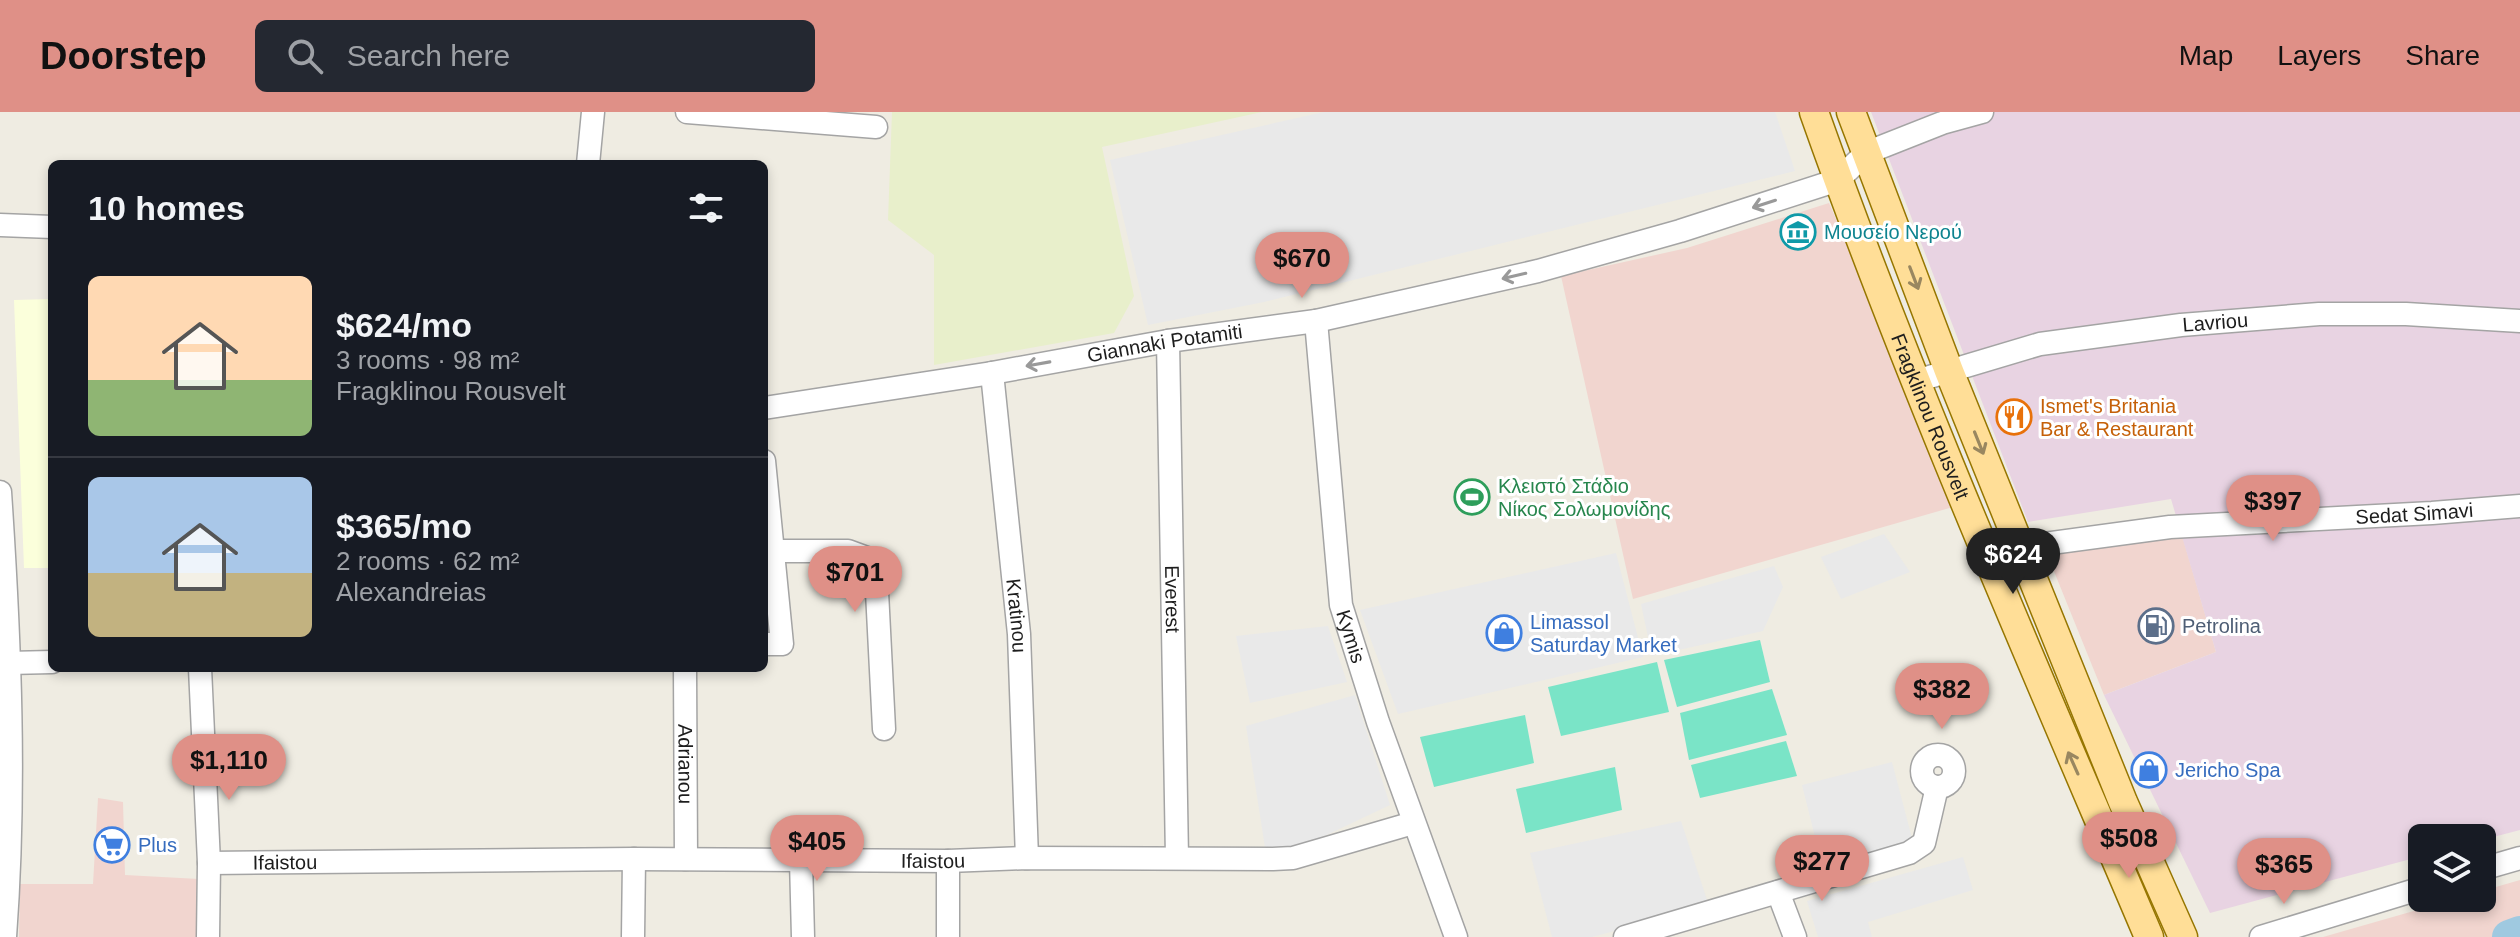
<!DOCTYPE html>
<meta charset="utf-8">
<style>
:root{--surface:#171b24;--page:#242831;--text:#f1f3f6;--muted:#9ea1a6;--line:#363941;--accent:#df9087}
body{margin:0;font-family:Arial,sans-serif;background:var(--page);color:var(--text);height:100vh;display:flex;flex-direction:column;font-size:30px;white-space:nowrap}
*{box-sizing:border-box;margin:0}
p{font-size:26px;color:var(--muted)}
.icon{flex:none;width:44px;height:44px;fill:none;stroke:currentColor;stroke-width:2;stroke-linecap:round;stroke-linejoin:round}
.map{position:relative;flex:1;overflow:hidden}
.sheet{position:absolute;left:48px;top:48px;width:720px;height:512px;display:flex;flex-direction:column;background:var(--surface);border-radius:12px;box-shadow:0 4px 12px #0003}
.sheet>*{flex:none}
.fabs{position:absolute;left:2408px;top:712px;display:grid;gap:16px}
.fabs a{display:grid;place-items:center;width:88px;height:88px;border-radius:12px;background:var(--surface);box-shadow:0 4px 12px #0003;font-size:40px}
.price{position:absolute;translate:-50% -68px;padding:0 18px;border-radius:28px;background:var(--accent);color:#111;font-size:26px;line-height:52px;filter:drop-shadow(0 2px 4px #0008)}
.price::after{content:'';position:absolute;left:50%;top:48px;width:24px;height:18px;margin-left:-12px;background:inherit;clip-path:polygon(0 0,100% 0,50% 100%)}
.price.active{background:#222;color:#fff}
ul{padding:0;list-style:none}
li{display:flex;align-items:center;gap:24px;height:200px;padding:0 40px}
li+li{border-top:2px solid var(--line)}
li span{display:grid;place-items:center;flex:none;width:224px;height:160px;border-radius:12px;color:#555}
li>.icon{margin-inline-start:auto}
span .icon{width:96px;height:96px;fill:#fffc;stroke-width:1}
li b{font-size:34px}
h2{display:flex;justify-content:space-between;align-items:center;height:96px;padding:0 40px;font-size:34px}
header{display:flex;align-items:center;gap:48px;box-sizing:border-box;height:112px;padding:0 40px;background:var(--accent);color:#111}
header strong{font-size:38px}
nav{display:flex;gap:44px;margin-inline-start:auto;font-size:28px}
.search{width:560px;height:72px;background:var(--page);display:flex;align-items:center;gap:20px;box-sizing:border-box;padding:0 28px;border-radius:12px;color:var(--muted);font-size:30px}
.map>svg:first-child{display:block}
.commercial{fill:#f1d5cf}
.industrial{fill:#e8d3e2}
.education{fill:#fbffdb}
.farmland{fill:#e8efcb}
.pitch{fill:#7ae4c7}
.parking{fill:#e9e9e9}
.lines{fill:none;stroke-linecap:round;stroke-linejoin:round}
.river{stroke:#9fc9e0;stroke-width:34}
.minor-casing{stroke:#a4a4a4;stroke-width:25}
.major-casing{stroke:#967600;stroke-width:31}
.minor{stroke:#fff;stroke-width:22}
.major{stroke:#ffde97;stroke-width:28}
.oneway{stroke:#999}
.oneway2{stroke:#998760}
.labels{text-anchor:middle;stroke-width:6;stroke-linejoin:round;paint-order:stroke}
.culture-label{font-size:20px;fill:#0d838f;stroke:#fff;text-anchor:start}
.street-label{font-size:20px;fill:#1d1d1d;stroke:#fff}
.food-label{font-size:20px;fill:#c56008;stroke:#fff;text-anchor:start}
.leisure-label{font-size:20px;fill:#27864d;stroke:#fff;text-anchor:start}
.shop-label{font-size:20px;fill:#366cbe;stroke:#fff;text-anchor:start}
.service-label{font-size:20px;fill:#4e5e75;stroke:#fff;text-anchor:start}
</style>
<header>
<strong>Doorstep</strong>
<div class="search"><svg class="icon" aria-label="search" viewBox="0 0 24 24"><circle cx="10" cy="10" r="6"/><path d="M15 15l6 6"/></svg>Search here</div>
<nav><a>Map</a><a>Layers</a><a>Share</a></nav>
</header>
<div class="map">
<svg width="2520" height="825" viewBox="0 0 2520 825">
<rect width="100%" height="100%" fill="#efece2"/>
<g class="commercial">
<path d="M1829,91L1858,158L1953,395L1633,487L1561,164L1687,136Z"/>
<path d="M2182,423L2216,540L2104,583L2047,442Z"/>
<path d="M98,686L123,690L125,763L199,767L198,825H19L20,772H93Z"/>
<path d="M2520,768V817L2496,825H2323L2459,786H2482V779Z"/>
</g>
<path class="industrial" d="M1871,0H2520V718L2482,728V726H2422V744L2210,801L2104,583L2216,540L2171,387L2028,410Z"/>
<path class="education" d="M52,187V456H24L14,188Z"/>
<path class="farmland" d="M892,0H1262L1102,35L1134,184L1114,221L934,253V143L888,108Z"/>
<g class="pitch">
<path d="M1760,528L1770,570L1677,595L1664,548Z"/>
<path d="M1657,550L1669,600L1561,624L1548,575Z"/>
<path d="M1772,577L1787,623L1689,648L1680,601Z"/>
<path d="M1525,603L1534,651L1434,675L1420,625Z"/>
<path d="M1786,629L1797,664L1700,686L1691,653Z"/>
<path d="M1615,655L1622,698L1526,721L1516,677Z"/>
</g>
<g class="parking">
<path d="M1324,0H1775L1795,59L1264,190L1148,213L1110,48Z"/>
<path d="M1884,422L1910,460L1841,487L1821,445Z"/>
<path d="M1616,441L1643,545L1398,602L1360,498Z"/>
<path d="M1774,454L1783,475L1763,519L1652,544L1641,492Z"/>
<path d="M1328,514L1347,570L1250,591L1236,524Z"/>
<path d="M1355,583L1390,693L1314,729L1266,742L1246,614Z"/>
<path d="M1892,650L1913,730L1822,753L1802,673Z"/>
<path d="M1681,709L1709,794L1592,825H1552L1530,741Z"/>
<path d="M1963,745L1973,778L1868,810L1872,825H1818L1807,789Z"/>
</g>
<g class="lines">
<path class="river" d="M2509,825L2520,821"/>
<defs>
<g id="minor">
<path d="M687,0L876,15"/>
<path d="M588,52L593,0"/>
<path d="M0,113L52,115"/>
<path id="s1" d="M1316,209L1341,493L1378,610L1456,825"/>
<path id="s2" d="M1168,229L1177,746"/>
<path id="s3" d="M992,261L1019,522L1027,746"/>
<path id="s4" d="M1916,269L2040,232L2181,213L2319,202H2406L2520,209"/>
<path id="s5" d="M764,296L992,261L1168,229L1316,209L1538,159L1680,119L1838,68L1866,41L1942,11L1982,0"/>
<path d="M764,349L782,532H764"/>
<path d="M0,380C10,528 16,677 5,825"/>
<path id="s6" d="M2022,435L2170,415L2432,401L2520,394"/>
<path d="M773,439H848L867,446L876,460L884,617"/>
<path d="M8,551L52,550"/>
<path d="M200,556L209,751L208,825"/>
<path id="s7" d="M685,556L686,747"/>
<circle cx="1938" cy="659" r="16"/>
<path d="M801,748L803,825"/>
<path id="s8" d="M209,751L634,747L948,749L1027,746L1273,747L1293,746L1413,711"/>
<path d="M2482,757L2520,746"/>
<path d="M1778,780L1795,825"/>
<path d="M633,825L634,747"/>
<path d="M948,825V749"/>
<path d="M1625,825L1909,741L1924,731L1937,675"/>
<path d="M2261,825L2422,776"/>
</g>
<g id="major">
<path id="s9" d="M1814,0C1913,280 2033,552 2149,825"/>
<path d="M1851,0L1949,259L2123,690L2183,825"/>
</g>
</defs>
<use href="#minor" class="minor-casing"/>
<use href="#major" class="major-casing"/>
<use href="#minor" class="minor"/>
<use href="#major" class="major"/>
</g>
<defs><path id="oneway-shaft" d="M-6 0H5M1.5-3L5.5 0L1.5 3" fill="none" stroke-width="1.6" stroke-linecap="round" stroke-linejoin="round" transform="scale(2)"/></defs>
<g class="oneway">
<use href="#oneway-shaft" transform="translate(1764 92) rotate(162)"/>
<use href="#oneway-shaft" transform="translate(1514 164) rotate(167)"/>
<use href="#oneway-shaft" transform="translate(1038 252) rotate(170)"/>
</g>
<g class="oneway2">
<use href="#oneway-shaft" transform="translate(1914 166) rotate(69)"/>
<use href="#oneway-shaft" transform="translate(1979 331) rotate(68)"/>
<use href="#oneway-shaft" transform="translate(2073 651) rotate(-114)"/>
</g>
<defs>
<symbol id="museum-ring" viewBox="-11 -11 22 22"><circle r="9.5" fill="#fff" stroke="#0f9aa8" stroke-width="1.5"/><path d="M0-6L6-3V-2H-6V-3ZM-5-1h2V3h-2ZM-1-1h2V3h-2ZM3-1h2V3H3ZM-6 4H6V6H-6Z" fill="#0f9aa8"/></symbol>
<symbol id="restaurant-ring" viewBox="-11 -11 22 22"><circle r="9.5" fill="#fff" stroke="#e8710a" stroke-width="1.5"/><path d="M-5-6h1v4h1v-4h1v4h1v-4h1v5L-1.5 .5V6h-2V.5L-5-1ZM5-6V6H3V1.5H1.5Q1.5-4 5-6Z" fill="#e8710a"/></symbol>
<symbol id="stadium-ring" viewBox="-11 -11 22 22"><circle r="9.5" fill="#fff" stroke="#2e9e5b" stroke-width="1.5"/><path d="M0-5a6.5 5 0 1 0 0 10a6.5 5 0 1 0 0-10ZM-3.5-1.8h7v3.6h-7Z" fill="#2e9e5b"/></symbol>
<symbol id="fuel-ring" viewBox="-11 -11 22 22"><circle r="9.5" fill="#fff" stroke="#5c6f8a" stroke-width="1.5"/><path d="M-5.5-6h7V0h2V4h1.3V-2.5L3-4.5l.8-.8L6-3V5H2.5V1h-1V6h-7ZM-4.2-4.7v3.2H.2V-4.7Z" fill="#5c6f8a"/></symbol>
<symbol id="shop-ring" viewBox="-11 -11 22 22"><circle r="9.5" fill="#fff" stroke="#3f7fe0" stroke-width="1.5"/><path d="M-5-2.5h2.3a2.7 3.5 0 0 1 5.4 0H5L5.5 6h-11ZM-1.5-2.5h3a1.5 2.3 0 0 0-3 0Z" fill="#3f7fe0"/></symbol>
<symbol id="supermarket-ring" viewBox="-11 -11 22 22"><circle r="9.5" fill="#fff" stroke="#3f7fe0" stroke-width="1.5"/><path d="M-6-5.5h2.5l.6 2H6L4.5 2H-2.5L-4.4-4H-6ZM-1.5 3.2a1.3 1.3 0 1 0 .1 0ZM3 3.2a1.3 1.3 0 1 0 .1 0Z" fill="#3f7fe0"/></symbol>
</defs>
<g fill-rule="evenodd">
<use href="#museum-ring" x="1778" y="100" width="40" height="40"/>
<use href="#restaurant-ring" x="1994" y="285" width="40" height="40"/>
<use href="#stadium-ring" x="1452" y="365" width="40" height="40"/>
<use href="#fuel-ring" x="2136" y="494" width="40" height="40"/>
<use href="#shop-ring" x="1484" y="501" width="40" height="40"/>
<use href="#shop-ring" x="2129" y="638" width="40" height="40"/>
<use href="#supermarket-ring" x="92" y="713" width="40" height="40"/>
</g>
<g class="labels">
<g class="culture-label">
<text x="1824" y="127">Μουσείο Νερού</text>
</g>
<g class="street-label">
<text dy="7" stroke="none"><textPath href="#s4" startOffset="306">Lavriou</textPath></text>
<text dy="7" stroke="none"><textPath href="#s5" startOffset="406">Giannaki Potamiti</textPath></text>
<text dy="7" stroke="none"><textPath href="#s9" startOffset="326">Fragklinou Rousvelt</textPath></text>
<text dy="7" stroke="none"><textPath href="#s6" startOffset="394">Sedat Simavi</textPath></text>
<text dy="7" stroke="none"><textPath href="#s2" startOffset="258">Everest</textPath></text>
<text dy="7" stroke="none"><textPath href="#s3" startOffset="244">Kratinou</textPath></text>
<text dy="7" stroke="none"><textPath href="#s1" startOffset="318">Kymis</textPath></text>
<text dy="7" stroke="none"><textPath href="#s7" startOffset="96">Adrianou</textPath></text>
<text dy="7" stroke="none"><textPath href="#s8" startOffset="724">Ifaistou</textPath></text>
<text dy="7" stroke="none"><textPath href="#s8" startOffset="76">Ifaistou</textPath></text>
</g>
<g class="food-label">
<text x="2040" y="301">Ismet's Britania<tspan x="2040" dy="23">Bar &amp; Restaurant</tspan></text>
</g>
<g class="leisure-label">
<text x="1498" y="381">Κλειστό Στάδιο<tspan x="1498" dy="23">Νίκος Σολωμονίδης</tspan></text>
</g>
<g class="shop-label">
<text x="1530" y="517">Limassol<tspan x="1530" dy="23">Saturday Market</tspan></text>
<text x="2175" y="665">Jericho Spa</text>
<text x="138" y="740">Plus</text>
</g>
<g class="service-label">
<text x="2182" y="521">Petrolina</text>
</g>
</g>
</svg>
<div class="fabs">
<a><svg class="icon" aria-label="layers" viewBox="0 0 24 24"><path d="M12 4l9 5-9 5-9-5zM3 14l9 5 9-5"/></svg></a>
</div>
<b class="price" style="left:1302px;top:188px">$670</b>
<b class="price" style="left:2273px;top:431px">$397</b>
<b class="price active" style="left:2013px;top:484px">$624</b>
<b class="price" style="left:855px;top:502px">$701</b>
<b class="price" style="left:1942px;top:619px">$382</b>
<b class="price" style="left:229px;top:690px">$1,110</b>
<b class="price" style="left:2129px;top:768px">$508</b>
<b class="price" style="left:817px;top:771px">$405</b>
<b class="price" style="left:1822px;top:791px">$277</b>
<b class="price" style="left:2284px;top:794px">$365</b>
<section class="sheet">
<h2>10 homes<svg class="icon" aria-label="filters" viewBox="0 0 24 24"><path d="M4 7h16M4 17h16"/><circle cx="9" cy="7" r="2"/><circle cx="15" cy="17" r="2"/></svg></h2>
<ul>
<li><span style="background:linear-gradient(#ffd9b3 65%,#8fb573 0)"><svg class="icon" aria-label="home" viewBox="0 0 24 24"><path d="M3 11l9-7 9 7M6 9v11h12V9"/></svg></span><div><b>$624/mo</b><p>3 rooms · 98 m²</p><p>Fragklinou Rousvelt</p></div></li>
<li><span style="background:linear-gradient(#a9c7e8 60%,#c2b280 0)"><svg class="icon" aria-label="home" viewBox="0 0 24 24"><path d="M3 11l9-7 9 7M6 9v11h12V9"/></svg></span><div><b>$365/mo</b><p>2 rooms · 62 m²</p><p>Alexandreias</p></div></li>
</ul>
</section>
</div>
